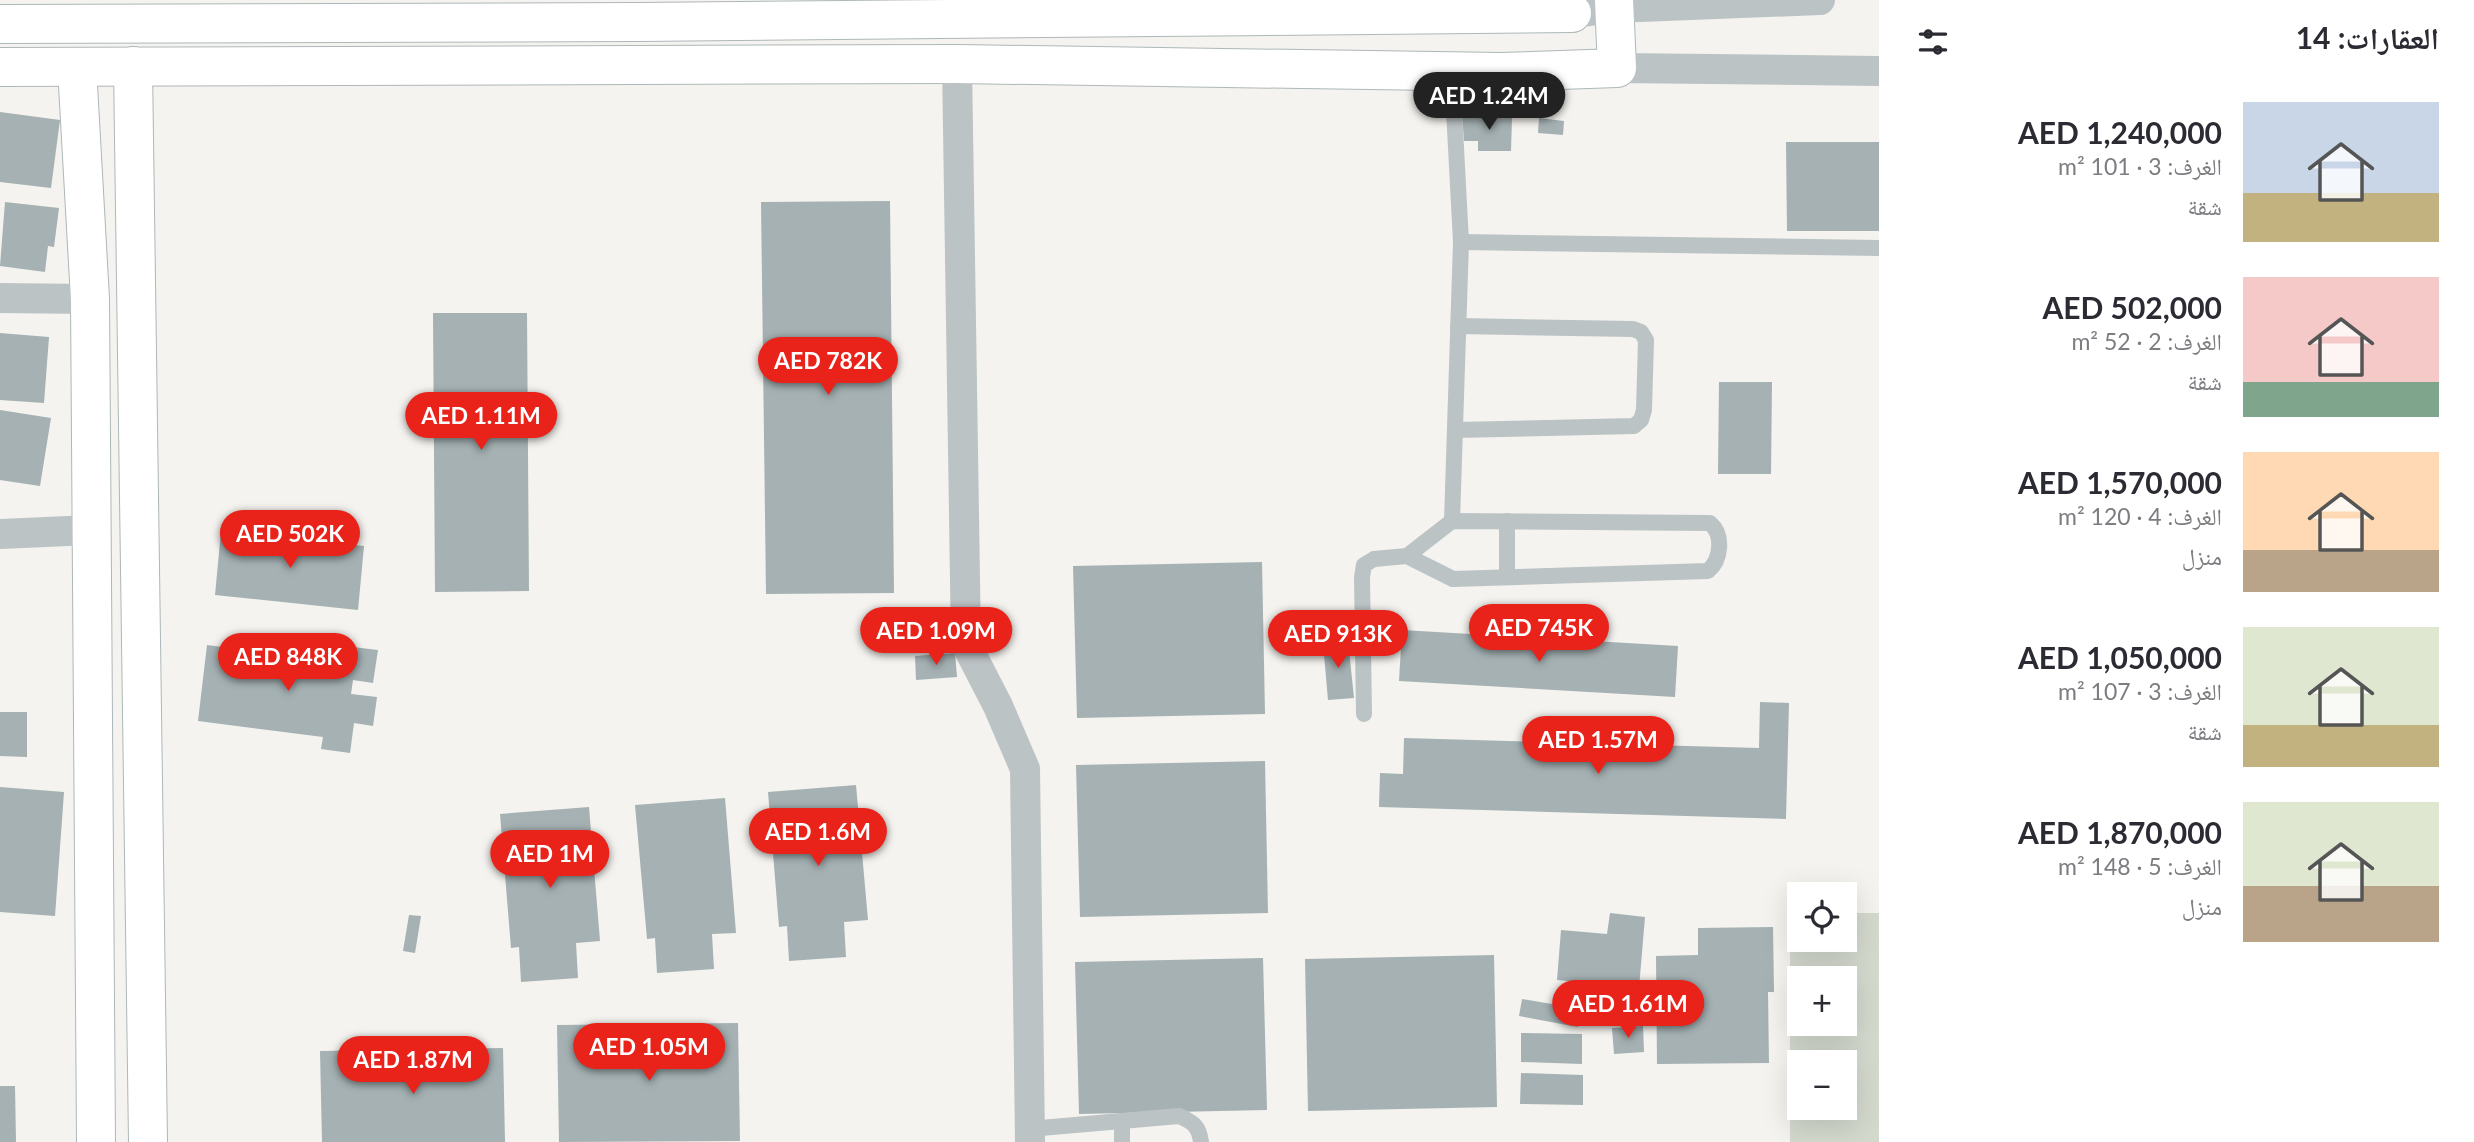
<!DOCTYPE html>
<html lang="ar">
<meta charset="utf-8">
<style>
:root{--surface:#fff;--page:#f7f7f7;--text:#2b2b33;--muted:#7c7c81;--accent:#e9221a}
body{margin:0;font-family:Lato,"Noto Naskh Arabic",sans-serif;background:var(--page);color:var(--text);direction:rtl;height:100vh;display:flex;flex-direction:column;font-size:26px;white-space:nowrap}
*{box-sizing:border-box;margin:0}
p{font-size:23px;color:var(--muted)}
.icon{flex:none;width:38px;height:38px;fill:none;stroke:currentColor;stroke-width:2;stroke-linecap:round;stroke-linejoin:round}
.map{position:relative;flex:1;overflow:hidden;direction:ltr}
.panel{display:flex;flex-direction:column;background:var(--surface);width:595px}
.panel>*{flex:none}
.controls{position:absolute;left:1787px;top:882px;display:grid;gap:14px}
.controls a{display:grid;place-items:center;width:70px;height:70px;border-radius:0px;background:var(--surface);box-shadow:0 7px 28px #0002;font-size:35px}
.price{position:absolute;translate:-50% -60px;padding:0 16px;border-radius:24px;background:var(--accent);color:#fff;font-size:23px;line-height:46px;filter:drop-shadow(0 2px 4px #0008)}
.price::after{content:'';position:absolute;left:50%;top:42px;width:21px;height:16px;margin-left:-10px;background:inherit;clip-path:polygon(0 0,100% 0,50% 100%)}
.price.active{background:#222;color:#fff}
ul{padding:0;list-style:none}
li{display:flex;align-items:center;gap:21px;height:175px;padding:0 35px}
li span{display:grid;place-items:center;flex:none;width:196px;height:140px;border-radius:0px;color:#555}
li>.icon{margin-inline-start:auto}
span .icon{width:84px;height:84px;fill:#fffc;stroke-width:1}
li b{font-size:30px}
h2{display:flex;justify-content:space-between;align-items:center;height:84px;padding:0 35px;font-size:30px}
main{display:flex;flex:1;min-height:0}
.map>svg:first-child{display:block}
.green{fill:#d4d9ce;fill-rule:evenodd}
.building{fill:#a5b1b3}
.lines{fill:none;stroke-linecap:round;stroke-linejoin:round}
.secondary-casing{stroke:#aeb7b9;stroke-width:40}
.lane{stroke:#bcc3c5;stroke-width:16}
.street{stroke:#bcc3c5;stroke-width:30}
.secondary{stroke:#fff;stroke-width:38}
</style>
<main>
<section class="panel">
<h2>العقارات: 14<svg class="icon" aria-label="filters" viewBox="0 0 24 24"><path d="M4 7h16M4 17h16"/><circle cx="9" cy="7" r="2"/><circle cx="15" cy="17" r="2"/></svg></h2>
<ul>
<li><span style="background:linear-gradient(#c9d6e8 65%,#c2b280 0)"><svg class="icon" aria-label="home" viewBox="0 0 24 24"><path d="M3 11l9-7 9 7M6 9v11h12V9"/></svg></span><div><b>AED 1,240,000</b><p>الغرف: 3 · 101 m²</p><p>شقة</p></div></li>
<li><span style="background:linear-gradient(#f6c9c9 75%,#7fa58c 0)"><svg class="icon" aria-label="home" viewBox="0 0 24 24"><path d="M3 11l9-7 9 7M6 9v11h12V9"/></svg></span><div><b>AED 502,000</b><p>الغرف: 2 · 52 m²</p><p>شقة</p></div></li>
<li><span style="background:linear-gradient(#ffd9b3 70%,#b9a48a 0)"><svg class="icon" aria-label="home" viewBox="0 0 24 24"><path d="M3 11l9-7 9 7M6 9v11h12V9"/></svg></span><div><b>AED 1,570,000</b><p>الغرف: 4 · 120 m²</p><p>منزل</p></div></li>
<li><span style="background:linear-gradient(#dfe7d0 70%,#c2b280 0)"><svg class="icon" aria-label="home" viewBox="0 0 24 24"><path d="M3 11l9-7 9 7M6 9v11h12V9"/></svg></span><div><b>AED 1,050,000</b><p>الغرف: 3 · 107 m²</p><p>شقة</p></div></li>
<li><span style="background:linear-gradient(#dfe7d0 60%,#b9a48a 0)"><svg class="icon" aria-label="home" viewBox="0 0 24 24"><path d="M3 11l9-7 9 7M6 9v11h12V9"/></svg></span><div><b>AED 1,870,000</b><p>الغرف: 5 · 148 m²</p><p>منزل</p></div></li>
</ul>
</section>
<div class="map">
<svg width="1879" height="1142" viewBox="0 0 1879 1142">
<rect width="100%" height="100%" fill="#f4f3ef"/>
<path class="green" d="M1790,913H1799V940H1844L1845,913H1879V1142H1790ZM1799,978H1844V1024H1799ZM1799,1062H1844V1108H1799Z"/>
<g class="building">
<path d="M0,112L60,120L51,188L0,182Z"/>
<path d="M1462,115L1512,118L1511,151H1478V141H1464Z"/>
<path d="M1539,118L1564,121L1563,135L1538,133Z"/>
<path d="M1786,142H1879V231H1787Z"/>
<path d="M890,201L894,593L766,594L761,202Z"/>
<path d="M5,202L59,208L54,247L48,246L45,272L0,266Z"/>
<path d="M433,313H527L529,591L435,592Z"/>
<path d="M0,333L49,337L44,403L0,400Z"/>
<path d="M1719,382H1772L1771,474H1718Z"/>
<path d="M0,410L51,418L40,486L0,480Z"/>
<path d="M221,531L364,546L358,610L215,595Z"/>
<path d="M1262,562L1265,714L1077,718L1073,566Z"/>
<path d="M1402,630L1678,646L1675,697L1399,681Z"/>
<path d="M1348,640L1354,698L1328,700L1323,643Z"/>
<path d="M207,645L351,663L353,647L378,650L373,683L353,680L351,694L377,697L373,726L354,723L350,753L321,749L323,737L198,721Z"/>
<path d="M955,653L957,677L916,680L915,656Z"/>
<path d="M1760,702L1789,703L1786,819L1379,807L1380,773L1403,774L1404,738L1759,748Z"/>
<path d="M0,712H27V757L0,756Z"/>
<path d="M1265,761L1268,913L1080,917L1076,765Z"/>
<path d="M856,785L868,920L844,922L846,957L789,961L787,926L779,927L768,792Z"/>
<path d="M0,787L64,792L55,916L0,912Z"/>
<path d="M725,798L736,933L712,934L714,969L657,973L655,938L647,939L635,805Z"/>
<path d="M589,807L600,941L576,943L578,978L521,982L519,947L511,948L500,814Z"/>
<path d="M1610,913L1645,917L1639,988L1557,980L1561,930L1607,934Z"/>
<path d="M409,915L421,916L415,953L403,951Z"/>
<path d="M1773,927L1774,992H1768L1769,1063L1657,1064L1656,956L1698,955V928Z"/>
<path d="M1494,955L1497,1107L1308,1111L1305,959Z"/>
<path d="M1263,958L1267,1110L1079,1114L1075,962Z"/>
<path d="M1522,999L1581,1009L1578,1027L1519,1016Z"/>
<path d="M738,1023L740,1141L559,1142L557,1025Z"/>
<path d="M1643,1026L1644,1052L1614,1054L1612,1028Z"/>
<path d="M1521,1033L1582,1034V1064L1521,1062Z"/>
<path d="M503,1048L505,1142H322L320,1051Z"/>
<path d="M1521,1073L1583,1075V1105L1520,1104Z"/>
<path d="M0,1086H15L16,1142H0Z"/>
</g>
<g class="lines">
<defs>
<g id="secondary">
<path d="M0,24L638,22L1572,13"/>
<path d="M133,66L148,1142"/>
<path d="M0,67L957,64L1501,72L1617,68L1614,0"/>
<path d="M77,67L90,299L96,1142"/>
</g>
</defs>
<use href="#secondary" class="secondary-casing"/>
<g class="lane">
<path d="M1452,72L1461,242L1452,521"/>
<path d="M1461,242L1879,248"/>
<path d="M1455,430L1634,426L1641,420L1644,410L1646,340L1641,332L1633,329L1458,326"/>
<path d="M1507,521V577"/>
<path d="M1364,714L1362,577L1364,565L1374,559L1407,556L1453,579L1708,571C1721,560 1724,535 1710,523L1452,521L1407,556"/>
<path d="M1122,1121V1142"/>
<path d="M1029,1129L1179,1116C1193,1122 1199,1126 1201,1142"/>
</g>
<g class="street">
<path d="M1572,13L1615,8L1820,0"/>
<path d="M957,64L966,644L998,706L1025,769L1030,1142"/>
<path d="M1617,68L1879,71"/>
<path d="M0,298L90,299"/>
<path d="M0,534L91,530"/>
</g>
<use href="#secondary" class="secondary"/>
</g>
</svg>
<div class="controls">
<a><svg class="icon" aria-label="locate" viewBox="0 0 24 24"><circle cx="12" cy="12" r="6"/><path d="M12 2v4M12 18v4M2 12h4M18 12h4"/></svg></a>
<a>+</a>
<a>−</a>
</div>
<b class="price active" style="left:1489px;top:132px">AED 1.24M</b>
<b class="price" style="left:828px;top:397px">AED 782K</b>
<b class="price" style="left:481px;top:452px">AED 1.11M</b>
<b class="price" style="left:290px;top:570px">AED 502K</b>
<b class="price" style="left:1539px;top:664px">AED 745K</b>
<b class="price" style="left:936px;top:667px">AED 1.09M</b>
<b class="price" style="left:1338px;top:670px">AED 913K</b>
<b class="price" style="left:288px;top:693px">AED 848K</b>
<b class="price" style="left:1598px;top:776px">AED 1.57M</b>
<b class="price" style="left:818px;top:868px">AED 1.6M</b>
<b class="price" style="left:550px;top:890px">AED 1M</b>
<b class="price" style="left:1628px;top:1040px">AED 1.61M</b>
<b class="price" style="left:649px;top:1083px">AED 1.05M</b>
<b class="price" style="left:413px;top:1096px">AED 1.87M</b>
</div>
</main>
